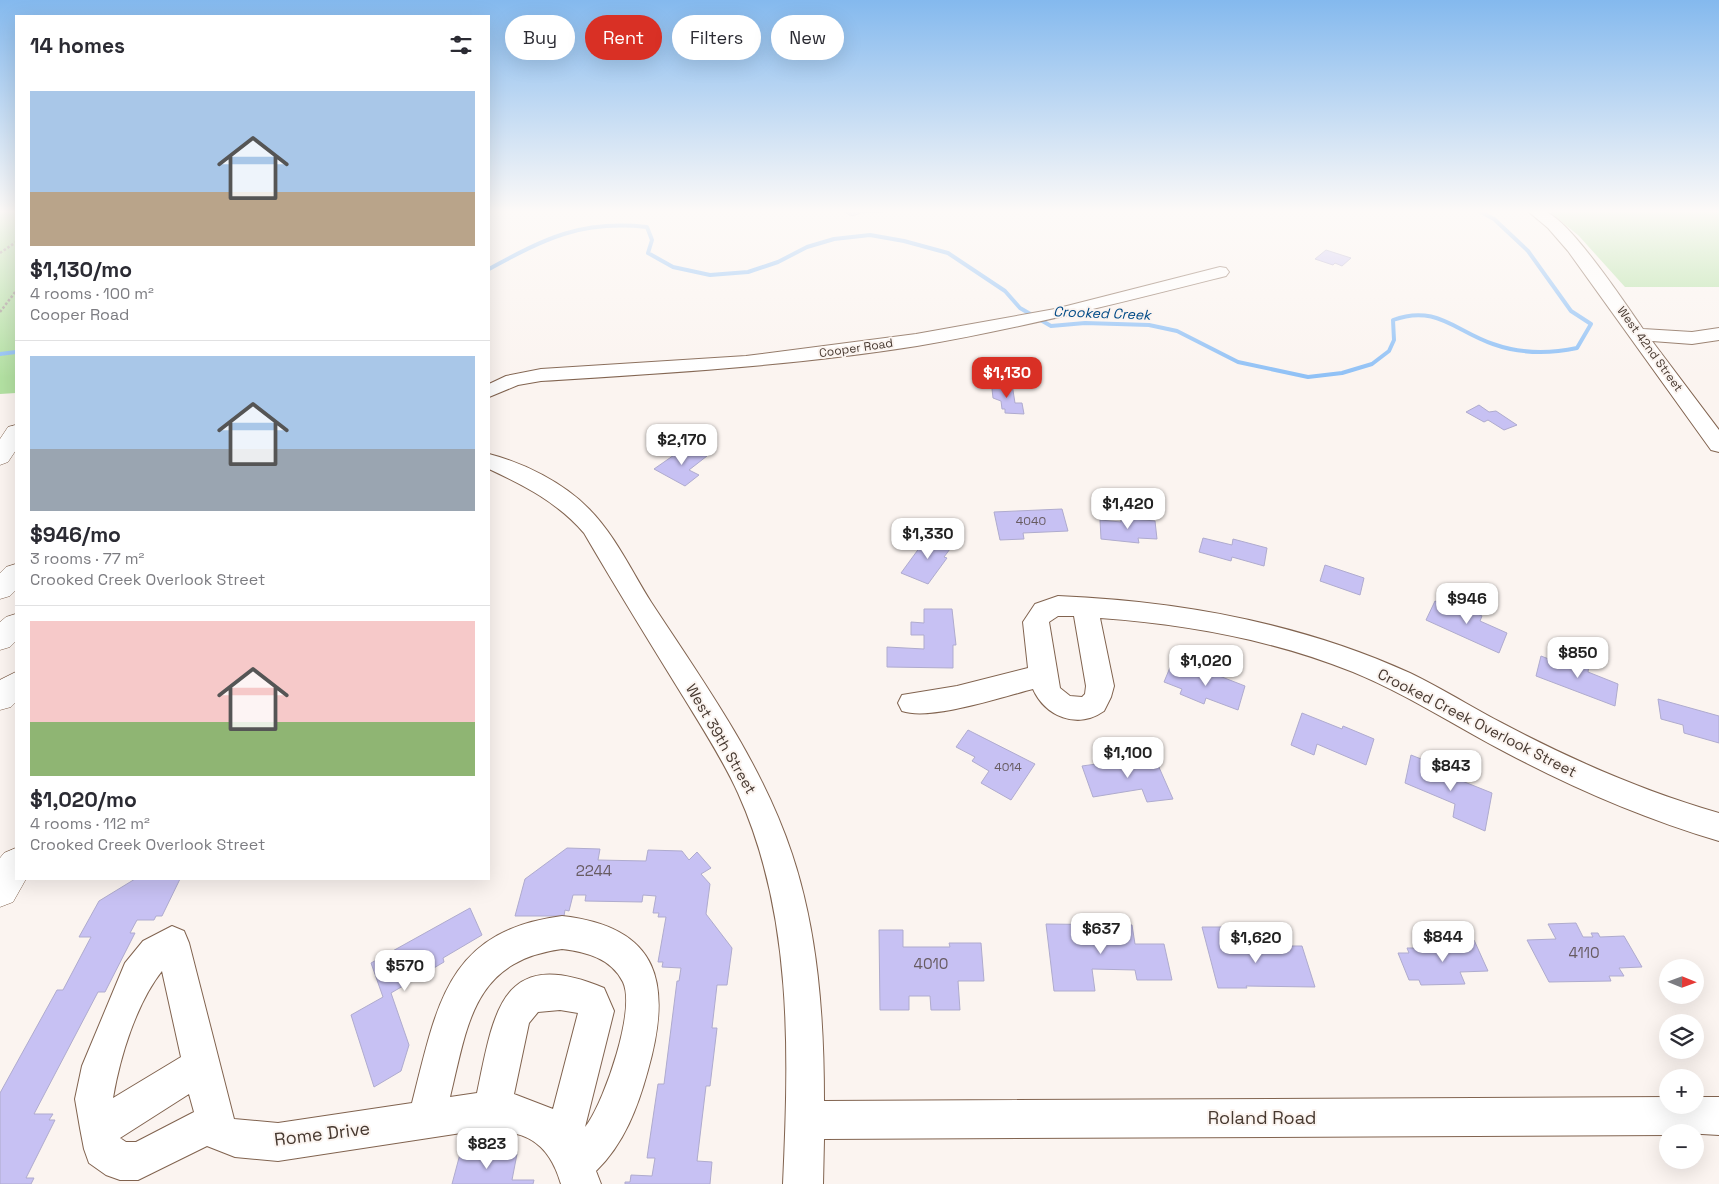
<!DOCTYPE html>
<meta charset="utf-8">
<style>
:root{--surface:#fff;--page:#f2f2f3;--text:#2b2b33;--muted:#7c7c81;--line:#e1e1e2;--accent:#d93025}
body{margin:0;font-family:"Space Grotesk",sans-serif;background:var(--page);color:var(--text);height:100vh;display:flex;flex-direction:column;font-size:19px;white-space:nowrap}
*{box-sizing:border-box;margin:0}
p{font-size:16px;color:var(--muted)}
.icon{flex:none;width:28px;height:28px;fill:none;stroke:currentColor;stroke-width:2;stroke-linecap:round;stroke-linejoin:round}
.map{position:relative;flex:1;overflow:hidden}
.details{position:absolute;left:15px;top:15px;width:475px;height:865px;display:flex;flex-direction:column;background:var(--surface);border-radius:0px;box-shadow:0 5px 20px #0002}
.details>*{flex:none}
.hud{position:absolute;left:505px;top:15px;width:475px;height:45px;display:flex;gap:10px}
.needle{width:32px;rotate:91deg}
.buttons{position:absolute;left:1659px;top:959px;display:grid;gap:10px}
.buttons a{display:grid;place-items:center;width:45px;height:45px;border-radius:50%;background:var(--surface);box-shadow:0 5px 20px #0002;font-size:25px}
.price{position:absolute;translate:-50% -42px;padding:0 11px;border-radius:10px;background:#fff;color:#222;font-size:16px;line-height:32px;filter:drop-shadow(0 1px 2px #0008)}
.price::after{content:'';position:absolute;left:50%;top:30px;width:15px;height:11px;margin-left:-8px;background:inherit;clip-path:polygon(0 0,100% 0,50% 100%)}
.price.current{background:var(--accent);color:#fff}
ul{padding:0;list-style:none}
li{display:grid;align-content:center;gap:10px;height:265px;padding:0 15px}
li+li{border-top:1px solid var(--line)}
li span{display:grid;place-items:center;height:155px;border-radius:0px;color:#555}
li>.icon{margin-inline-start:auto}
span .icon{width:90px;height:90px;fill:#fffc;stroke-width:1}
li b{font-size:21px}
h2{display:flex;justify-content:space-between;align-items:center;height:60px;padding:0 15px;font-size:21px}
.chip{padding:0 18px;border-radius:22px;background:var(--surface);box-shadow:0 5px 20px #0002;font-size:18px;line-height:45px}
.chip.current{background:var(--accent);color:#fff}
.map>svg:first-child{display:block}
.green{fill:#b3e1a2}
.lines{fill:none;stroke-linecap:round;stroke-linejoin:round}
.stream{stroke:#8ec0f6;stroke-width:4}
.building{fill:#c7c1f3;stroke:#afabce}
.minor-casing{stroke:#81634f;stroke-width:2}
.major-casing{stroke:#81634f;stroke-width:1}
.highway-casing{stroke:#81634f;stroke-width:1}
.path{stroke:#a29791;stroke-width:2.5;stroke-dasharray:2.5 2;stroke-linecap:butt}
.minor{fill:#fff;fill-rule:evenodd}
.major{fill:#fff;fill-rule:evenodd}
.highway{fill:#fff;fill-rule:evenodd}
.labels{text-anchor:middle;stroke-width:4;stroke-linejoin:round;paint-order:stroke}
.far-street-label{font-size:12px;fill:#473930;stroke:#fbf4f0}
.number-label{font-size:12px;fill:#675b61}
.far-water-label{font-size:14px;font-style:italic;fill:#024b87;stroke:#fbf4f0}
.street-label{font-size:15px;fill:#473930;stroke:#fbf4f0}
.near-number-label{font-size:15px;fill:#675b61}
.near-street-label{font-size:18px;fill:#473930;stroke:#fbf4f0}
</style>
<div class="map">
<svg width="1719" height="1184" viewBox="0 0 1719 1184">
<rect width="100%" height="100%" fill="#fbf4f0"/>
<g class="green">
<path d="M0,212H16V393L0,394Z"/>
<path d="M1550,212H1719V287H1625L1579,236Z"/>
</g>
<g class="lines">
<g class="stream">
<path d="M489,269C546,238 581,220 647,227L652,240L648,253L673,267L710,275L748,272L778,262L807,247L834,239L870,235L904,241L948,253L1005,291L1020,308L1051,326L1085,323L1149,325L1177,331L1238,362L1308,377L1342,373L1372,364L1389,351L1394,340L1393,320C1436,304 1455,331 1493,344C1521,354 1549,354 1577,348L1591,324L1571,311L1528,251L1494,219L1481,212"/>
<path d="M0,354L16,352"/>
</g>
</g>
<g class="building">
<path d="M844,212H884L861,213L852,216Z"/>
<path d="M1326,250L1351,258L1342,266L1335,263L1333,265L1315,259Z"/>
<path d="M998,384H1012L1015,403H1022L1024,414L1005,413V409H1002L1001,401L993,398L992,389L998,387Z"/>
<path d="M1479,405L1489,412L1496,411L1517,425L1504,430L1488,420L1484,422L1466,412Z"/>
<path d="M687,446L707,456L689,470L699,475L685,486L654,469Z"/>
<path d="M1062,509L1068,531L1023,533L1024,539L1000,540L994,512Z"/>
<path d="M1121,518L1155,521L1157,539L1138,538L1139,543L1101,539L1100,520L1121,522Z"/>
<path d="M928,536L953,545L944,557L947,558L928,584L901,573Z"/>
<path d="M1203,538L1232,545L1233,539L1267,548L1264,566L1232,557L1231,561L1199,552Z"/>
<path d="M1325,565L1364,578L1360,595L1320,581Z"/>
<path d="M1435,601L1452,609L1455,603L1482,616L1480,621L1507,633L1499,653L1426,620Z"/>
<path d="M924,609H952L956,645H953V668L887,667V647L924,649V635H911V622L924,623Z"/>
<path d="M1561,654L1589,665L1588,672L1618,684L1615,706L1536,676L1541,656L1559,663Z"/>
<path d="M1171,665L1201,677L1204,670L1245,686L1238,710L1206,698L1204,704L1180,694L1182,689L1164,682Z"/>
<path d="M1658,699L1719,716V743L1684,733L1683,725L1661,719Z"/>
<path d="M1302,713L1342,729L1343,726L1374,739L1366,765L1317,744L1314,755L1291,745Z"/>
<path d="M968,730L1035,764L1011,800L981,783L989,771L972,761L975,757L956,747Z"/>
<path d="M1411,755L1439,766L1437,771L1492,793L1485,831L1453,817L1455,804L1405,783Z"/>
<path d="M1154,756L1173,799L1147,802L1142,789L1093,797L1082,766Z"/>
<path d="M567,848L600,849L598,860L646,861L648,850L682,851L689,860L697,852L711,868L701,874L710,884L706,914L732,948L727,985H717L712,1028H717L710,1086H706L697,1161L712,1162L710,1184H625V1182H630L631,1175L652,1176L655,1158H647L658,1084H664L677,981H679L681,968L662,967L663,962H658L666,917H658L659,913H653L656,896L643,895L642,902L585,901L586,895H573L569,911L565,910L564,916H515L525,879Z"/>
<path d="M135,879H180L162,916H156L154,920H137L130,933H135L105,992H98L34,1114H53L49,1120H55L26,1178H34L31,1184H0V1093L57,990H63L91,937H79L99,901Z"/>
<path d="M470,908L482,935L443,958L444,962L391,993L409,1045L401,1071L374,1087L351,1015L383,997L371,963Z"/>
<path d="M1576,923L1583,937H1593L1591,933H1598L1600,937L1624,936L1642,967L1619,968L1624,976H1609L1611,981L1549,982L1527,940L1556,939L1548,924Z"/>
<path d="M1046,924L1132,925L1135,944H1164L1172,980H1137L1135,970L1092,969L1095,991H1054Z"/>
<path d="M1202,927H1222L1227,946H1302L1315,987L1246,986L1247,988H1218Z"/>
<path d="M879,930H903V947H950L949,943H981L984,981H958L960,1010H931L930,996H909V1010H880Z"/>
<path d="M1444,940H1474L1488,971L1460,972L1465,984L1421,985L1419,980H1409L1398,953H1409L1407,948H1447Z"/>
<path d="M460,1154H517L512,1180H534L533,1184H452Z"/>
</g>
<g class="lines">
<defs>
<g id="minor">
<path d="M1529,212C1535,212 1543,210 1548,213C1573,225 1625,303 1643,329L1692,332L1719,328V340L1692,344L1652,341L1719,430V452L1711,450L1568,251L1548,228Z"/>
<path d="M1220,267L1226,268L1229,272L1226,276C1123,302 1022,328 917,346C792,366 667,373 541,381L518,385L489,397V384L506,376L541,369L746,356L916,334L1055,309Z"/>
<path d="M489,454C524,463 564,483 589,509C615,535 632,572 651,602C704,683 761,761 792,854C818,932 824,1018 824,1101L1668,1097V1105H1695V1097H1719V1135L1668,1132V1135L824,1139L823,1184H783C789,1053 793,915 738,793C723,760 703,729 684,698C650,643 616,588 584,533C557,502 525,486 489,469Z"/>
<path d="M1058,596C1179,601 1300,623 1410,673C1441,688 1470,706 1500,722C1570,759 1642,791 1719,813V841C1645,819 1575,789 1507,753C1455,726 1407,694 1353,672C1273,640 1186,624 1100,618L1114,686L1111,697L1104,711C1077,730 1045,716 1033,689C1002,697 931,721 902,711L898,703L902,695L957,686L1028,668L1023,622L1035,604ZM1058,616H1074L1086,686L1085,694L1082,697L1070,696L1060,688L1049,622Z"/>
<path d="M562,916C661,927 672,985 648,1070C638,1107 624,1144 596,1171L601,1184H561C548,1140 524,1130 481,1130L278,1161L235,1157L207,1146L138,1180H120L106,1175L89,1163L84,1149L80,1128L75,1099L82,1066L125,963L143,941L172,926L184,931L189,943L234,1119L278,1123L412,1103C437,1006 446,931 562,916ZM562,949C586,952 611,958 623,982C636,1010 605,1098 588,1123L585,1127L614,1011L604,988C501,945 494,1012 477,1093L450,1097C468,1023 473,961 562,949ZM162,971L181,1057L113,1098C120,1057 136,1004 162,971ZM560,1010L578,1013L553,1109L514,1094L529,1023L538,1012ZM189,1094L194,1112L136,1142H126L120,1138Z"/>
</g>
<g id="major">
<path d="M16,425V450L8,462L0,465V439L8,427Z"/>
<path d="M16,848V879H26L13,902L0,907V858L4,853Z"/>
</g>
<g id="highway">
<path d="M16,564V590L10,596L0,599V573L6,567Z"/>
<path d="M16,614V641L10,647L0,650V622L6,617Z"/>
<path d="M16,672V702L11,707L0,710V680Z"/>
</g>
</defs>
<use href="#minor" class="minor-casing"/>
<use href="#major" class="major-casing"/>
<use href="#highway" class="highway-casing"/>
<g class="path">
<path d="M0,253L16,242"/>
<path d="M0,312L16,291"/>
</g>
<use href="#minor" class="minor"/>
<use href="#major" class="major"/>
<use href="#highway" class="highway"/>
</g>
<linearGradient id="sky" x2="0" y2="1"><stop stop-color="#84b9ee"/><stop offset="0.56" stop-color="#fdfaf8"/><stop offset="1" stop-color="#fdfaf8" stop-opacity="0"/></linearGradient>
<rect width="1719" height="378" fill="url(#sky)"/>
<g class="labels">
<g class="far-street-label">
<text transform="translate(856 348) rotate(-8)" y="4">Cooper Road</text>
<text transform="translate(1650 349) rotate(54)" y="4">West 42nd Street</text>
</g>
<g class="number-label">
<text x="1031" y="525">4040</text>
<text x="1008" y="771">4014</text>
</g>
<g class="far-water-label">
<text transform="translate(1102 313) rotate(2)" y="5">Crooked Creek</text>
</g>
<g class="street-label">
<text transform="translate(1477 723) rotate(27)" y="5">Crooked Creek Overlook Street</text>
<text transform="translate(721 739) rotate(60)" y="5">West 39th Street</text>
</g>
<g class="near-number-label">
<text x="594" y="876">2244</text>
<text x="1584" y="958">4110</text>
<text x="931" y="969">4010</text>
</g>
<g class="near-street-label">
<text x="1262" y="1124">Roland Road</text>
<text transform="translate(322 1134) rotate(-7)" y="6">Rome Drive</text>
</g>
</g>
</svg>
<div class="buttons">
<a><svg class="needle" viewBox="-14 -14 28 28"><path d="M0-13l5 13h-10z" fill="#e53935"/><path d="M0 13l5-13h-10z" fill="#7c7c81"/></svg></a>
<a><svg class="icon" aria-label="layers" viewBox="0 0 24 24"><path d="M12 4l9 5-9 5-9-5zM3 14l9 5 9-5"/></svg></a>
<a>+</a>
<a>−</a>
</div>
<b class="price current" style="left:1007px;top:399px">$1,130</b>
<b class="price" style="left:682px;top:466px">$2,170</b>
<b class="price" style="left:1128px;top:530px">$1,420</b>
<b class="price" style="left:928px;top:560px">$1,330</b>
<b class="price" style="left:1467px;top:625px">$946</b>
<b class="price" style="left:1578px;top:679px">$850</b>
<b class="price" style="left:1206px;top:687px">$1,020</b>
<b class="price" style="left:1128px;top:779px">$1,100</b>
<b class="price" style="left:1451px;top:792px">$843</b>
<b class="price" style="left:1101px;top:955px">$637</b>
<b class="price" style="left:1443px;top:963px">$844</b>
<b class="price" style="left:1256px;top:964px">$1,620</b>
<b class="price" style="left:405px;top:992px">$570</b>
<b class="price" style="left:487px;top:1170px">$823</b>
<div class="hud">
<a class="chip">Buy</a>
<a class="chip current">Rent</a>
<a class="chip">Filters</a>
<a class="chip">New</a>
</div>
<section class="details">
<h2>14 homes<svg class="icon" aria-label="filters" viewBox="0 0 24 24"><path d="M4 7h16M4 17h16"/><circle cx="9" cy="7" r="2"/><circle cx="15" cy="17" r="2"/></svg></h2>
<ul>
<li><span style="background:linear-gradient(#a9c7e8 65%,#b9a48a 0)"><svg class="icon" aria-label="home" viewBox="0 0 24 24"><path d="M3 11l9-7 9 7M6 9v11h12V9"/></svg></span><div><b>$1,130/mo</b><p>4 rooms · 100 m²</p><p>Cooper Road</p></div></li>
<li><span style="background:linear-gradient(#a9c7e8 60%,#9aa5b1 0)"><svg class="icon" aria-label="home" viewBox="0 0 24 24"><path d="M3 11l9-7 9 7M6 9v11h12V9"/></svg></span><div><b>$946/mo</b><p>3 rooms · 77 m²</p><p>Crooked Creek Overlook Street</p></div></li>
<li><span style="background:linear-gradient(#f6c9c9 65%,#8fb573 0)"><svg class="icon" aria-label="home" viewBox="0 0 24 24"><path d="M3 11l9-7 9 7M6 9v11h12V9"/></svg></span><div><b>$1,020/mo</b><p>4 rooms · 112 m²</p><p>Crooked Creek Overlook Street</p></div></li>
</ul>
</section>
</div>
